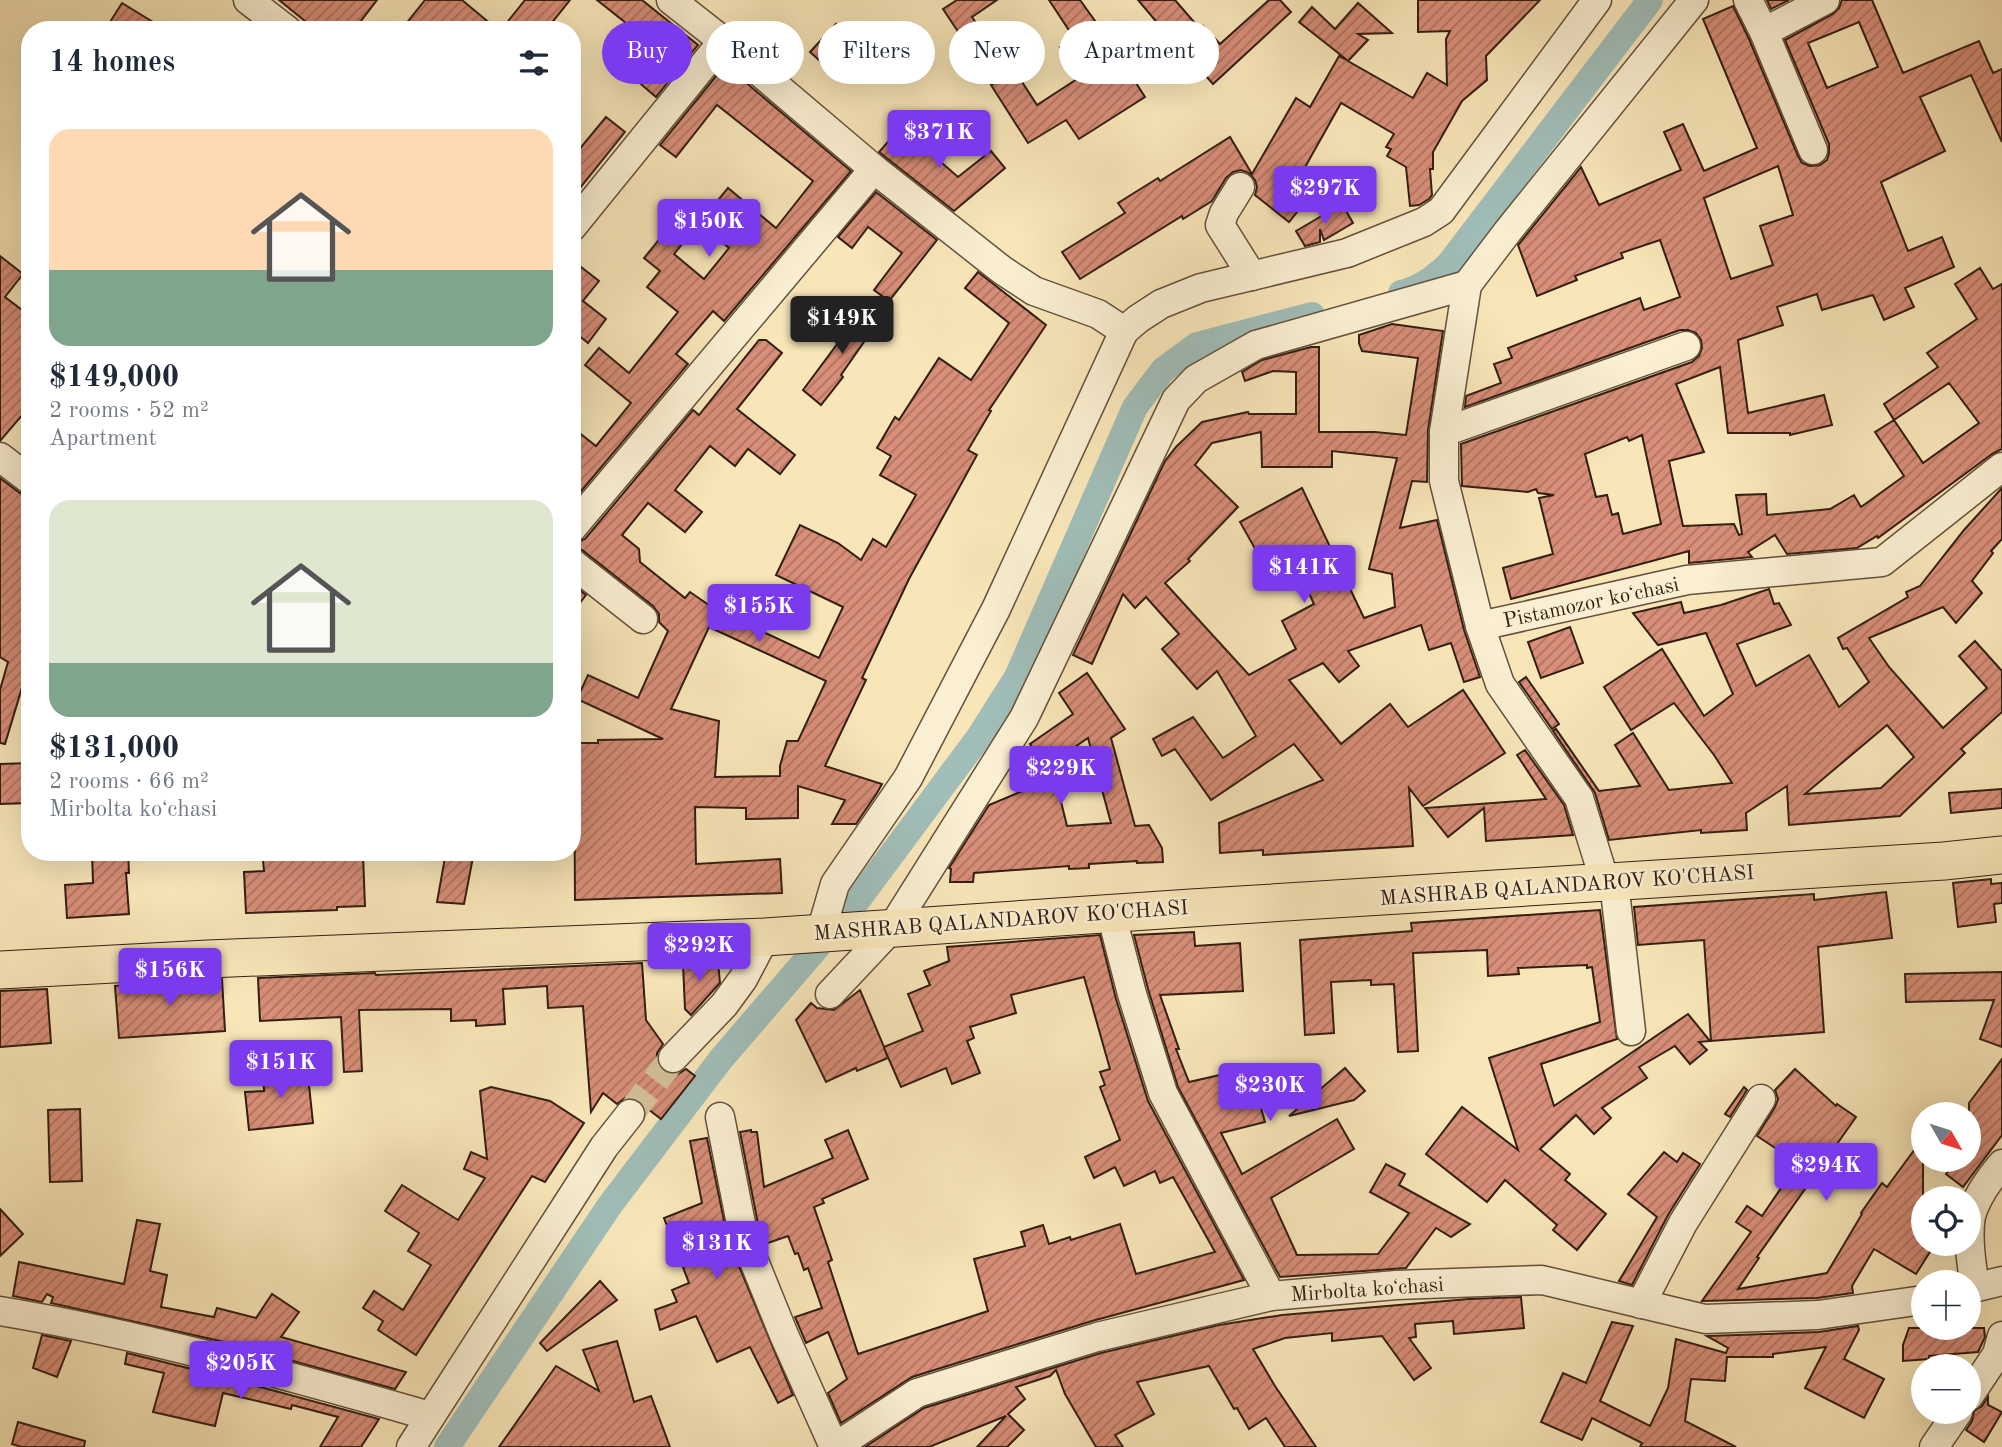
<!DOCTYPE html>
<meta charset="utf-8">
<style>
:root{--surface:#fff;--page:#f6f6f7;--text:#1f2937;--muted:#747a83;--accent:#7c3aed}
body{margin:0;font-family:"Old Standard TT",serif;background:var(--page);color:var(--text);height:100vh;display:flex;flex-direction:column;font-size:26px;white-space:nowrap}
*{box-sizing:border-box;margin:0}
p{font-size:23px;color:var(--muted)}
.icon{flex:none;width:38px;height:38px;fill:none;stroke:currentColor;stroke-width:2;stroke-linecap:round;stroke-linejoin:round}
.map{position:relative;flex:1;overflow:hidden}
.panel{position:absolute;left:21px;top:21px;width:560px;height:840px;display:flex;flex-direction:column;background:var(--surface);border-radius:28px;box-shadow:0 7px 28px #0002}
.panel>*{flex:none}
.hud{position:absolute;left:602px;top:21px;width:665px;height:63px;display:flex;gap:14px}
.needle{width:46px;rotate:129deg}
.tools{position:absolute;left:1911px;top:1102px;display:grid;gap:14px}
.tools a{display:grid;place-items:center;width:70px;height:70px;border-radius:50%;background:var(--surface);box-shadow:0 7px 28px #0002;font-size:35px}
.price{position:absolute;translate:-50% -60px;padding:0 16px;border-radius:7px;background:var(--accent);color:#fff;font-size:23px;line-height:46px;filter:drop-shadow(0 2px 4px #0008)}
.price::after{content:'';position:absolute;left:50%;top:42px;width:21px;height:16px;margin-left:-10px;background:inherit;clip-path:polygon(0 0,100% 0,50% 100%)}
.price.on{background:#222;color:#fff}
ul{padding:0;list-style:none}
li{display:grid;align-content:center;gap:14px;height:371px;padding:0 28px}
li span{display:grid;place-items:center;height:217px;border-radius:21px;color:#555}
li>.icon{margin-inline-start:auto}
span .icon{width:126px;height:126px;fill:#fffc;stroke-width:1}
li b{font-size:30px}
h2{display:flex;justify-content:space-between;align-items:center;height:84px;padding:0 28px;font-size:30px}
.tag{padding:0 24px;border-radius:32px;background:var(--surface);box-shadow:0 7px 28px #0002;font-size:24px;line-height:63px}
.tag.on{background:var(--accent);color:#fff}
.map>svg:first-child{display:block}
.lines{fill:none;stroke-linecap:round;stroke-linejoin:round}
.canal{stroke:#a0bdb8;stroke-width:26}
.building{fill:url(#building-hatch);stroke:#331e12;stroke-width:2;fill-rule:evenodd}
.minor-tunnel{stroke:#d1be98;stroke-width:28;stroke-dasharray:28 14;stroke-linecap:butt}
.minor-casing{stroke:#64503c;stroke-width:31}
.major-casing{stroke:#331e12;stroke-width:39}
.minor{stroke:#faefd2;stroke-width:28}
.major{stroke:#f8e6b9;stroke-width:37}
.labels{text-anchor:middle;stroke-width:5;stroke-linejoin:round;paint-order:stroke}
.street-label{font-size:21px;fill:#331e12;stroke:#faefd2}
</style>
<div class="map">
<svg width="2002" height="1447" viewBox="0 0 2002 1447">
<defs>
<pattern id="building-hatch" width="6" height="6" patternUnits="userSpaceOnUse" patternTransform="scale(1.75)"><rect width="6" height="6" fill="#d88e78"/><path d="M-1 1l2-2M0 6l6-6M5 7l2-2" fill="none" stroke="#b07361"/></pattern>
</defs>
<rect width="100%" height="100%" fill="#f8e6b9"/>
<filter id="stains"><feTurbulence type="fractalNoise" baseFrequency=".00286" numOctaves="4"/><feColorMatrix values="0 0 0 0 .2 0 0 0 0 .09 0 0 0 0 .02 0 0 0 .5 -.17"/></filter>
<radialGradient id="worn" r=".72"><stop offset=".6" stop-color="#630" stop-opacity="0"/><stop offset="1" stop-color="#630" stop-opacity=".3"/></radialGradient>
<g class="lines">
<g class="canal">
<path d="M1401,293C1421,288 1433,279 1449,264L1650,0"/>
<path d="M447,1447L610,1205L721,1059L857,901L979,737L1017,677L1135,407L1163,370L1197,345L1312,315"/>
</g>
</g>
<g class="building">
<path d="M279,0H377L354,30H316Z"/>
<path d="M425,0H462L498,30H401Z"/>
<path d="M525,0H570L546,30H501Z"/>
<path d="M597,0H642L698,45L656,97L622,68L646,39Z"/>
<path d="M957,0H997L972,17L1010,73L1015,71L1037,105L1080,77L1060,47L1074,38L1049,0H1080L1103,32L1145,97L1079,139L1066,120L1028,143L991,85L993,84L943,9Z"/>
<path d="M1138,0H1175L1200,29L1203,26L1220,44L1269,0H1280L1291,12L1213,84L1206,76H1197L1182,52Z"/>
<path d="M1418,0H1540L1486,56L1487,80L1462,101L1433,152V169H1430L1432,195L1429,199L1419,205L1410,206L1406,167L1387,156L1391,149L1386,147L1394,134L1341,103L1304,169L1321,182L1289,222L1255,195L1257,187L1255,180L1249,173L1241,170L1233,172L1226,178L1212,201L1183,219L1182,216L1080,279L1062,252L1125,213L1118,203L1158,178L1160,181L1230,137L1252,174L1296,98L1310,107L1339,56L1347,60L1299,22L1312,7L1335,29L1358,3L1392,33L1358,34L1368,40L1348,61L1413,98L1427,73L1447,85L1446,39L1450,31L1418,32Z"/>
<path d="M1767,0H1789L1771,9Z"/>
<path d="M1842,0H1872L1903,73L1979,41L1993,73L2002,69V142L1971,75L1920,97L1945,151L1881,182L1908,251L1942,237L1954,267L1905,288L1914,307L1884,320L1873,295L1822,310L1817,294L1777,307L1783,325L1738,340L1748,413L1824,395L1832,425L1790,435V433H1728L1720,367L1676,384L1704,452L1669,461L1683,526L1734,524L1739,535L1742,534L1736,495L1766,494L1767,515L1830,509L1854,495L1861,507L1904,476L1875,432L1894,420L1884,404L1938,367L1927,353L1977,319L1955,284L1980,268L1993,289L2002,284V449L1992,454L1878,538L1877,536L1857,548L1787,554L1775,535L1748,552L1752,557L1689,563V551L1511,599L1503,568L1553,554L1539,498L1554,495L1538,493L1536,489L1528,492L1462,486L1461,444L1692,362L1699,356L1702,348L1701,340L1696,333L1688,330H1680L1465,407L1466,396L1501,383L1494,364L1512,358L1508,348L1640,298L1644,310L1680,297L1660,240L1621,253L1623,258L1575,276L1577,280L1537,296L1518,245L1581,167L1599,205L1681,170L1664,132L1683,124L1704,171L1757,148L1703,19L1733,6L1749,39L1798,156L1802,163L1810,166L1820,165L1827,160L1829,153V144L1785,40L1833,14L1839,8ZM1859,22L1878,67L1827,88L1808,43ZM1778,166L1793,215L1760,226L1773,265L1731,279L1704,198ZM1949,383L1979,423L1923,463L1894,420ZM1642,435L1661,524L1623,534L1618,513L1612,515L1607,495L1596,497L1585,454L1627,437L1629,441Z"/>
<path d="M122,3L166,30H105Z"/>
<path d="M836,24L855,41L830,70L810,52Z"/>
<path d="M725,65L851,171L724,321L713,311L676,354L688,364L572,502V427L596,446L631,403L585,365L599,348L629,373L678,312L647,287L660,271L644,258L676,219L692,232L674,254L704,279L729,248L699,223L728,188L776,228L813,181L717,105L676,157L660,145Z"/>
<path d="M606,117L625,132L572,198V158Z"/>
<path d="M901,127L958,177L991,151L1005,168L954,211L879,152Z"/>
<path d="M876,192L937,240L889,301L874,290L902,253L868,227L852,248L838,237Z"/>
<path d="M1342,204L1353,223L1324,240L1320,229V242L1305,246L1296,231Z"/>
<path d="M0,256L23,274L5,297L30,316V406L0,441Z"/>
<path d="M572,260L599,281L583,301L606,319L588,343L572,330Z"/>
<path d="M978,272L1046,325L989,410L991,411L968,450L977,455L909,579L862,678L866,680L825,766L882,784L877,793L856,824H832L845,800L798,786V818L746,819V808L695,807L696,864L780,859L782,893L575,900L574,743H598V740L663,739L577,699L588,675L638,698L668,631L659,622V614L653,606L582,550L572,547V544L585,539L693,410L699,415L759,340H766L782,353L737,409L795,455L780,474L748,449L735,466L710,446L675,490L702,512L685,532L648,503L622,535L639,549L640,562L685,598L690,592L716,610L819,658L843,607L776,575L800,525L838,543L861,560L873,539L886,547L916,495L880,475L891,456L877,448L895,417L899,420L939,358L971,380L1009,323L965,288ZM709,627L826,681L798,741H787L780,766V776L715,777L719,721L671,709Z"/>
<path d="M867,304L882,316L841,375L843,377L821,405L803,390Z"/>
<path d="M1392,324L1443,331L1428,430L1427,482L1412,481L1400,528L1437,520L1464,630L1480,677L1464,682L1451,643L1429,650L1421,625L1348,651L1359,666L1339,682L1323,663L1289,680L1341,744L1390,704L1408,727L1463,690L1505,753L1423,806L1409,788L1413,846L1263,855V850L1220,853L1219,823L1323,780L1294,744L1211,800L1175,749L1162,756L1153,739L1193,717L1223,758L1256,736L1217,671L1197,689L1162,649L1179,634L1146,597L1135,608L1123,594L1092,664L1073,655L1165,461L1176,447L1202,422L1248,412L1249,414H1296V372L1273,371L1245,381L1242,372L1262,360L1311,347H1319V432H1375L1406,435L1418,358L1362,351L1359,343V335ZM1261,432L1262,467H1332V451L1397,458L1369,569L1392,574L1395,607L1364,618L1302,488L1240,522L1267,570L1292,557L1314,604L1282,621L1296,649L1249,675L1165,583L1190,561L1188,559L1238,507L1195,465L1212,443Z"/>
<path d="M0,478L20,493L30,496V661L5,744L0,743V690L8,662L0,657Z"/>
<path d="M2002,488V539L1991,551L1993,553L1972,581L1982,593L1956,623L1943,607L1869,638L1889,667L1943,728L1987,688L1959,656L1975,641L2002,671V712L1961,749L1965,753L1900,816L1789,825L1787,786L1746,813L1747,830L1701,833V830L1609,840L1595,793L1553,731L1556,729L1599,791L1640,786L1615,745L1633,733L1669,790L1732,783L1714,755L1674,703L1631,730L1604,687L1662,649L1704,716L1733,694L1706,633L1658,645L1633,613L1681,602L1684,613L1721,605L1769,589L1774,604L1779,603L1791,625L1737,644L1756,686L1809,655L1839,707L1869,682L1847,648L1843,649L1838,638L1908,597L1906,592L1920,586L1964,530ZM1887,725L1914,757L1881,788L1805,794Z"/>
<path d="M572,584L586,595L572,613Z"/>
<path d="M1570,627L1583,663L1541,678L1528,642Z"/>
<path d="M1087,673L1125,729L1111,738L1135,826L1149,825L1162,848L1163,862L1137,863V861L1089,864V868L1069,869V866L974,873L973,882H950L951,869L949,868L989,805L1032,787L1056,781L1067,826L1111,823L1088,738L1046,767L1030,744L1073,714L1059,693Z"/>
<path d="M1526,677L1559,724L1552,729L1519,682Z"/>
<path d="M1525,750L1564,805L1573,835L1486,841L1484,808L1448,837L1425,808L1546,799L1517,755Z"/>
<path d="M30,763V803L0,804V764Z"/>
<path d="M2002,789V808L1951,813L1949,793Z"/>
<path d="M92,852H128L129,873H126L129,914L67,918L65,885L93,883Z"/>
<path d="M446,852H474L464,904L437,902Z"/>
<path d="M363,855L365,906L337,907V910L246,913L244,872L264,871L263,860Z"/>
<path d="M1991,879V884L2002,883V903L1994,904L1996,922L1958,927L1953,883Z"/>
<path d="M1886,892L1892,938L1818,947L1824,1032L1711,1041L1704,940L1638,945L1634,907L1814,894V900Z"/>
<path d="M1600,910L1617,1039L1541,1064L1554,1106L1688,1014L1710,1041L1699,1042L1707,1050L1690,1064L1675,1046L1639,1067L1647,1078L1602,1108L1611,1118L1594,1134L1576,1115L1540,1149L1570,1174L1565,1180L1606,1214L1577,1250L1553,1230L1557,1225L1505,1180L1487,1202L1426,1154L1462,1107L1518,1150L1489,1058L1600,1022L1592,967L1587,968V965L1518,968L1519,974L1488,976L1487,950L1413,953L1418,1051L1398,1052L1394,984L1371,985V980L1331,982L1334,1033L1305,1035L1300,940L1412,931L1411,923Z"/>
<path d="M1194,932L1195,946L1240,943L1243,991L1160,995L1179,1049H1176L1189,1082L1246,1069L1249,1080L1298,1076L1300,1098L1259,1101L1265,1122L1221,1133L1242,1174L1337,1119L1354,1149L1271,1198L1297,1255L1378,1254L1409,1213L1370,1192L1386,1164L1405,1174L1399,1185L1470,1224L1451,1237L1436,1228L1406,1268L1280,1277L1178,1087L1148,989L1134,935Z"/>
<path d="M1100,935L1116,999L1148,1101L1244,1280L1092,1321L912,1377L841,1423L828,1393L847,1379L828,1332L806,1343L795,1317L822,1308L808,1268L804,1270L798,1253L795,1254L788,1236L765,1244L759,1229L740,1132L751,1130V1132H757L764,1187L833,1158L825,1140L848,1130L868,1179L822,1199L824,1203L814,1207L832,1260L828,1262L858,1354L988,1311L974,1259L1025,1246L1021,1232L1043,1225L1049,1244L1070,1237L1071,1240L1120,1224L1136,1274L1215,1252L1173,1177L1160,1183L1155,1171L1124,1186L1115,1167L1094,1178L1085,1157L1120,1140L1100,1087L1105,1085L1100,1072L1110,1069L1084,977L1011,995L1016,1013L970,1027L974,1038L967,1041L980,1073L952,1084L946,1068L901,1087L884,1048L888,1058L857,1071L856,1068L826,1082L796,1020L811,1003L817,1008L834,1010L860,990L884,1047L923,1031L908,994L930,985L924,971L949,961L947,947Z"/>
<path d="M718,962L720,983L691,1015L685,1009L683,964Z"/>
<path d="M642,963L646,1020L663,1044L657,1053V1063L662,1070L668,1074H678L686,1069L695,1076L661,1119L648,1109L646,1112L640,1101L632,1098H625L617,1104L603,1093L591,1112L583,1006L548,1008L547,986L503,989L505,1024L476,1026V1020L451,1021V1009L359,1010L362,1071L344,1072L341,1017L260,1021L258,978L375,973L376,975Z"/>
<path d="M2002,972V1047L1980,1039L1994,1000L1906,1002L1905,974Z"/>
<path d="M222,979L225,1031L119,1038L115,986Z"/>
<path d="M47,989L51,1043L0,1047V991Z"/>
<path d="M2002,1059V1135L1963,1187L1946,1174L1957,1160H1969V1144L1978,1132L1969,1125V1103Z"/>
<path d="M307,1066L313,1123L249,1130L245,1092L264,1091L263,1071Z"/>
<path d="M1345,1068L1365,1091L1354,1100L1289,1116Z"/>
<path d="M1795,1069L1836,1106L1837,1104L1856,1117L1757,1257L1759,1258L1738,1289L1827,1273L1862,1214L1861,1213L1882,1183L1887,1187L1923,1138V1244H1935L1916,1274L1874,1249L1852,1286L1853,1293L1817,1298L1702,1301L1751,1232L1736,1222L1747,1206L1762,1216L1798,1163L1757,1136L1775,1107L1778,1099L1775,1090Z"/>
<path d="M491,1087L550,1101L584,1123L545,1182L532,1176L416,1355L378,1330L383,1321L363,1308L374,1291L403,1310L431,1265L408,1251L419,1233L385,1211L402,1185L458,1220L485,1178L464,1169L471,1152L487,1159L480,1091Z"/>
<path d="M1744,1087L1747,1090L1730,1117L1725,1114Z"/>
<path d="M80,1109L82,1181L50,1182L48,1110Z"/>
<path d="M707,1138L728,1240L793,1395L778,1403L750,1347L717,1362L696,1316L660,1330L655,1310L677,1302L672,1290L689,1283L664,1218L702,1203L690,1141Z"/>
<path d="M1664,1152L1677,1162L1683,1153L1700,1164L1668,1215L1632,1285L1619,1281L1657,1217L1628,1194Z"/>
<path d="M0,1209L23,1234L0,1256Z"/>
<path d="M137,1220L160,1224L150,1271L167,1275L161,1307L214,1317L217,1308L256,1318L272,1294L299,1312L281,1337L406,1372L395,1389L220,1341L51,1303L53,1297L47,1294L42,1302L13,1296L19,1262L124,1284Z"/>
<path d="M600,1281L617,1300L547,1351L540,1343Z"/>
<path d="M1521,1297L1524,1328L1454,1334L1453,1321L1415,1324L1416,1337L1409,1338L1431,1368L1414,1380L1382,1336L1332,1341V1333L1285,1338L1253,1349L1275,1386L1316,1447H1285L1266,1418L1249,1429L1237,1408L1234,1409L1209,1366L1137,1382L1154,1414L1115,1435L1123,1447H1096L1065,1394L1056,1370L1050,1376L1016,1387L1025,1399L1008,1414L1024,1430L1007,1447H977L1006,1416L929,1447H865L924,1408L1101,1353L1219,1325L1282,1315L1469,1299Z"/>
<path d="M1612,1322L1633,1326L1600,1401L1650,1426L1668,1388L1676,1339L1726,1353L1728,1348L1707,1336L1819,1332L1858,1326L1859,1330L1844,1359L1884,1379L1864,1418L1805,1388L1826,1347L1773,1354V1357H1727L1725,1381L1691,1379L1685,1421L1736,1447H1640L1642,1443L1592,1418L1582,1440L1541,1422L1563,1373L1586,1383Z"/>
<path d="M1909,1328H1984L1985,1337L1978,1352L1929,1356V1359L1903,1361V1345Z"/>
<path d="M42,1335L71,1341L57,1377L33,1368Z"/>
<path d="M617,1341L634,1402L651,1396L670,1447H499L556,1366L599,1391L583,1350Z"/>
<path d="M127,1353L212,1374L379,1419L361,1447H320L338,1417L292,1405L291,1409L223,1393L215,1426L153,1412L164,1373L125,1364Z"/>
<path d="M1988,1397V1405L2002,1412L1984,1442L1966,1430L1972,1421L1974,1411L1982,1406Z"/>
<path d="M18,1422L85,1441L84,1447H22L12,1444Z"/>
</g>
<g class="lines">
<path class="minor-tunnel" d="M630,1114L673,1058"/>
<defs>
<g id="minor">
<path d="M248,0L287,30"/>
<path d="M671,0L723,41L874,169L1002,270L1034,291L1098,314L1124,331L996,609L908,778L835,884L821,932"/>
<path d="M1694,0L1508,231L1467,285L1444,432V481L1480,626L1687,580L1882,562L2002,467"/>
<path d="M1748,0L1764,32L1825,0"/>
<path d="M1764,32L1813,150"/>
<path d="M1240,187L1224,213L1220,225L1252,276"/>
<path d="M572,227L723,41"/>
<path d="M1124,331L1138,319L1161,304L1201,288L1347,253L1424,222L1441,211L1597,0"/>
<path d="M1444,432L1686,346"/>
<path d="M0,457L30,480"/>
<path d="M572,528L874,169"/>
<path d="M572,563L643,619"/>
<path d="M1480,626L1500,684L1579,798L1605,882"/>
<path d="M1614,882L1631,1031"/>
<path d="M1111,913L1132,994L1163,1093L1271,1296"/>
<path d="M830,994L892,928L1024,718L1176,400L1196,379L1256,345L1467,285"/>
<path d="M673,1058L724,1005L743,979L765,937"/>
<path d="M720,1117L743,1234L784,1335L834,1447"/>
<path d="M1975,1288C1972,1267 1967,1237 1971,1216C1976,1198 1990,1178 2002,1164"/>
<path d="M1969,1289L2002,1281"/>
<path d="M1641,1304L1683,1223L1761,1099"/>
<path d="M0,1311C146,1335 288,1376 430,1416"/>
<path d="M1969,1396L1997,1354L2002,1336"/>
<path d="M411,1447L604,1147L630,1114"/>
<path d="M835,1447L917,1393L1097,1337L1271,1296L1396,1285L1542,1280L1705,1319L1818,1315L1923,1300"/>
<path d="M1934,1447L1958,1412"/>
</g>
<path id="major" d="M0,970L208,959L765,937L1191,908L1944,861L2002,855"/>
</defs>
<use href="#minor" class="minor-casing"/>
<use href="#major" class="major-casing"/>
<use href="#minor" class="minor"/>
<use href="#major" class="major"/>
</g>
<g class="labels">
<g class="street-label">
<text transform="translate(1591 602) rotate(-12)" y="7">Pistamozor koʻchasi</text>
<text transform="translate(1567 885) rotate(-4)" y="7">MASHRAB QALANDAROV KO'CHASI</text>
<text transform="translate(1001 920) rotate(-4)" y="7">MASHRAB QALANDAROV KO'CHASI</text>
<text transform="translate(1367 1289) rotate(-4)" y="7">Mirbolta koʻchasi</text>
</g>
</g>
<rect width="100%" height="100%" filter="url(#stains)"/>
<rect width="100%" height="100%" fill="url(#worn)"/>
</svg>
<div class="tools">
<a><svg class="needle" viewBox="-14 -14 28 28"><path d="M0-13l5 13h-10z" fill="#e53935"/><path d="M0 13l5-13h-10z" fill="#747a83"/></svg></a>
<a><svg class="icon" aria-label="locate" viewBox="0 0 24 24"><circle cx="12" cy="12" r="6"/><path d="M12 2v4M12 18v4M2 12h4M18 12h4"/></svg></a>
<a>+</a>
<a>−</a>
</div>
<b class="price" style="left:939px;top:170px">$371K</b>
<b class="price" style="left:1325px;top:226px">$297K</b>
<b class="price" style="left:709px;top:259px">$150K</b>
<b class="price on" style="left:842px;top:356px">$149K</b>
<b class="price" style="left:1304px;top:605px">$141K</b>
<b class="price" style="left:759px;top:644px">$155K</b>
<b class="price" style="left:1061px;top:806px">$229K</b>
<b class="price" style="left:699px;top:983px">$292K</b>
<b class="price" style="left:170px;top:1008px">$156K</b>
<b class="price" style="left:281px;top:1100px">$151K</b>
<b class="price" style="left:1270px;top:1123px">$230K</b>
<b class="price" style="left:1826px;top:1203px">$294K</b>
<b class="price" style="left:717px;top:1281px">$131K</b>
<b class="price" style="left:241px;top:1401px">$205K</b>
<div class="hud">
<a class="tag on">Buy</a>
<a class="tag">Rent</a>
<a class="tag">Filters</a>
<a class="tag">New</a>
<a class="tag">Apartment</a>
</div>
<section class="panel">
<h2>14 homes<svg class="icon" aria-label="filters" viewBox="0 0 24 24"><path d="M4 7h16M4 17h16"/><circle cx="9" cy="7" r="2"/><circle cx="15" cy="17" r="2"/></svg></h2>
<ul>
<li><span style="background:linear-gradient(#ffd9b3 65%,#7fa58c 0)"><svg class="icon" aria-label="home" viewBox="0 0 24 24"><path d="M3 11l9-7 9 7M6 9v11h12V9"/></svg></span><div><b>$149,000</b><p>2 rooms · 52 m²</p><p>Apartment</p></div></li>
<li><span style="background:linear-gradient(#dfe7d0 75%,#7fa58c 0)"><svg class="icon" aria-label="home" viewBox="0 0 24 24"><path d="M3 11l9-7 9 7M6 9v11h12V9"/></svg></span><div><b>$131,000</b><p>2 rooms · 66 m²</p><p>Mirbolta koʻchasi</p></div></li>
</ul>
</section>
</div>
